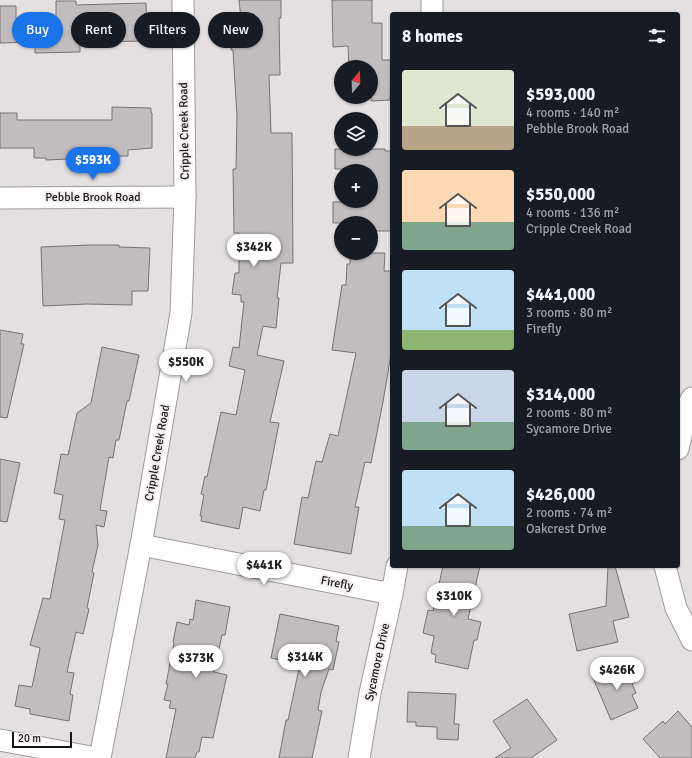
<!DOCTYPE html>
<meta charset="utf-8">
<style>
:root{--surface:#171b24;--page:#20242c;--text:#f1f3f6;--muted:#9ea1a6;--accent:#1a73e8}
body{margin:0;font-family:Signika,sans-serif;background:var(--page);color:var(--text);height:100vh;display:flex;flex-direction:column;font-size:15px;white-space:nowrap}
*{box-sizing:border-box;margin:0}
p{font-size:13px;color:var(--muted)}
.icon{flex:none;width:22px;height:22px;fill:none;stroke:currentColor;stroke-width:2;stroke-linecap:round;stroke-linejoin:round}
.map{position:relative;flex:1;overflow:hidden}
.side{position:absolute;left:390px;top:12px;width:290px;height:556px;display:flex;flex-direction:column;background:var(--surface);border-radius:4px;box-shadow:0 1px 3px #0004}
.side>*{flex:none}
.guide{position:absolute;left:12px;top:12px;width:318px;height:36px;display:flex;gap:8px}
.needle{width:26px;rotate:19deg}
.tools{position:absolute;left:334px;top:60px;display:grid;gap:8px}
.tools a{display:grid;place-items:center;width:44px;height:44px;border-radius:50%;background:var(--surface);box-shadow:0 1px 3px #0004;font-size:20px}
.scale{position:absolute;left:12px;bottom:10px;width:60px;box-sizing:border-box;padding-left:4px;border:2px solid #161415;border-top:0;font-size:11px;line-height:14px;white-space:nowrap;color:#161415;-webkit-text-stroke:3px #f2edee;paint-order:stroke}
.price{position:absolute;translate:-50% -34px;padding:0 9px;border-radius:14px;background:#fff;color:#222;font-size:13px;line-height:26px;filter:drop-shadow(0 1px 2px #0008)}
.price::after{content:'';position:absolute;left:50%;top:24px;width:12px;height:9px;margin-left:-6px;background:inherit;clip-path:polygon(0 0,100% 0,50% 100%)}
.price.active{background:var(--accent);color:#fff}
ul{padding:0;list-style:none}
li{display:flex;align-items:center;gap:12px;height:100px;padding:0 12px}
li span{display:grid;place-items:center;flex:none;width:112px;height:80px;border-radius:4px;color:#555}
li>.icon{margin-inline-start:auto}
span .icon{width:48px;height:48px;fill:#fffc;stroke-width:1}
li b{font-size:17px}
h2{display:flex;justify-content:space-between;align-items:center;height:48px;padding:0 12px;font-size:17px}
.chip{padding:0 14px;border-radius:18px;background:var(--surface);box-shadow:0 1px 3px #0004;font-size:14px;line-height:36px}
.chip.active{background:var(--accent);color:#fff}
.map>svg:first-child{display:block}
.building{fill:#c1bcbd;stroke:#777374}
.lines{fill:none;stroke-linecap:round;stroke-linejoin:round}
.minor-casing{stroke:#9f9a9b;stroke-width:23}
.minor{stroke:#fff;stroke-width:21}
.labels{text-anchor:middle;stroke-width:4;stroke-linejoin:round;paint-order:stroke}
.street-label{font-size:12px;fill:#161415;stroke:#f2edee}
</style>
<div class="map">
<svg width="692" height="758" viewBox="0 0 692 758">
<rect width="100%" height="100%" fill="#e4e0e1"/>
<g class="building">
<path d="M239,0H281V18H279L280,75H269L271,133H292L293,263H281L277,298H279L276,328L263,326L257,355L284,361L270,422L279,423L266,490H264L260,511L243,507L239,529L201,521L202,516H200L204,495L201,494L205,476L207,477L221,412L236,415L245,370L229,366L233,347L239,348L244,302H241V295L232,294L235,273H239V233H234L233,169H236L237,116L233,50H231L230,19H241Z"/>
<path d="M332,0H372V23H382V60H391L390,100L371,101V67H349L348,46L333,47Z"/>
<path d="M56,1H76V5L146,3L147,41L80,42V52L35,53V42L0,43V6H16V19L56,18Z"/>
<path d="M112,107L151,108V113H152V148L128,150V156L68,157V159L46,160V158H34V148H0V113H17V120H112Z"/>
<path d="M335,149H385V151H391V231H371V223H333V202L371,201V169H335Z"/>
<path d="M90,245H119V247L150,248L148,291H132V305L87,304L43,306L41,247Z"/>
<path d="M350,253H385L384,271H392V348L383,402L371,463L365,462L355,507H359L351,554L294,544L302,497L308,498L316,461L322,462L330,434L338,436L356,353L332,350L342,285H346L347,264H350Z"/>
<path d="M0,330L23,334L21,344H24L7,418L0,417Z"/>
<path d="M102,347L139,355L129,401H127L119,440H116L113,458L109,457L100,510L107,511L104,527L96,525L98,545L92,572L94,573L87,608L89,609L83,634L76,632L67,672L74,673L70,694L73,695L69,721L30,714V709L15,706L19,685L32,687L40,648L30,645L43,598L50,599L65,520L59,519L63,495L54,493L61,454L68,455L77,413L91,403Z"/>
<path d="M0,459L20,463L7,522L0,521Z"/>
<path d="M443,566H480L468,619L481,622L477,640H474L468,669L435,662L436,655L431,653L434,636L423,633L428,610L433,611Z"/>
<path d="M608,566H615L629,617L613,621L618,642L577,651L569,614L606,606Z"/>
<path d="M196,600L230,607L225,635H222L214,672L227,675L213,738L202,737L199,752H197L195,758H166L176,709L169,708L171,701L164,700L168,684H166L174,643L173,642L177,622L189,625L190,619L193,620Z"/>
<path d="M280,614L339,626L336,641L339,642L333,670L329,669L321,692L318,710L322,711L312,758H279L286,720H288L300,664L271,658Z"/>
<path d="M627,663L635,682L632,684L636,693L632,695L638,708L611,720L593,678Z"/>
<path d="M408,692L456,694L454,724H459L458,740L437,739V727L416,726V722H407Z"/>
<path d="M527,699L557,740L531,758H495L511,748L493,721Z"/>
<path d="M678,711L692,727V758H660L643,739L663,721L665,724Z"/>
</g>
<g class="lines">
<defs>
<g id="minor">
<path d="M432,0V14"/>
<path d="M0,198L185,197"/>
<path d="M678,449L687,408L692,398"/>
<path d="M141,545L392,594"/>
<path d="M665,566L676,608L692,640"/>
<path d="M0,740L96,758"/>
<path d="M100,758L141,545L181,313L185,197L183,0"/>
<path d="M359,758L370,693L392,594L397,566"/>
</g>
</defs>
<use href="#minor" class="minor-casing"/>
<use href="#minor" class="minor"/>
</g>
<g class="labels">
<g class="street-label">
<text transform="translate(184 131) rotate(-91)" y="4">Cripple Creek Road</text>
<text x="93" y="201">Pebble Brook Road</text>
<text transform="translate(157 453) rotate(-80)" y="4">Cripple Creek Road</text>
<text transform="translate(337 583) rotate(11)" y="4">Firefly</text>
<text transform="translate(377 662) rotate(-78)" y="4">Sycamore Drive</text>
</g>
</g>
</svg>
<div class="tools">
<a><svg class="needle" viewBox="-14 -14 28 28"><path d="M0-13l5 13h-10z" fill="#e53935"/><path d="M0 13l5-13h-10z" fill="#9ea1a6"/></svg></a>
<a><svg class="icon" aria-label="layers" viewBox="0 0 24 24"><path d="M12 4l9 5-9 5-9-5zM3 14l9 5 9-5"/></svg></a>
<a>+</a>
<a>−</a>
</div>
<div class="scale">20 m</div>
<b class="price active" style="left:93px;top:181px">$593K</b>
<b class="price" style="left:254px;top:268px">$342K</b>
<b class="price" style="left:186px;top:383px">$550K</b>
<b class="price" style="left:264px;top:586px">$441K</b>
<b class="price" style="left:454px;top:617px">$310K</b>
<b class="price" style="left:305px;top:678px">$314K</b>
<b class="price" style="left:196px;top:679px">$373K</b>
<b class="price" style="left:617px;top:691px">$426K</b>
<div class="guide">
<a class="chip active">Buy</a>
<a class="chip">Rent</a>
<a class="chip">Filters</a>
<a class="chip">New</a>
</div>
<section class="side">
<h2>8 homes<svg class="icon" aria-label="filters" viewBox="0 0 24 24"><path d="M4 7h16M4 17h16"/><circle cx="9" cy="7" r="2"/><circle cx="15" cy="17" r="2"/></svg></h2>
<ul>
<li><span style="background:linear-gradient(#dfe7d0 70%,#b9a48a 0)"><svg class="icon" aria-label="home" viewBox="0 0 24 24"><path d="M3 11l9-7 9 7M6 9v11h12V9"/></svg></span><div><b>$593,000</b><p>4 rooms · 140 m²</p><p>Pebble Brook Road</p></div></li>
<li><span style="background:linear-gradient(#ffd9b3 65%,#7fa58c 0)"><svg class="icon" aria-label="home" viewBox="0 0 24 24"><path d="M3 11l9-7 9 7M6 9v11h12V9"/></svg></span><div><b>$550,000</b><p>4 rooms · 136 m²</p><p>Cripple Creek Road</p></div></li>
<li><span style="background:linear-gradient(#bfe0f5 75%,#8fb573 0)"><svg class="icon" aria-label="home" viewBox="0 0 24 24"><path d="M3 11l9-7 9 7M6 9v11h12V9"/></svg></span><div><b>$441,000</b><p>3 rooms · 80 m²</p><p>Firefly</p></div></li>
<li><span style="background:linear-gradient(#c9d6e8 65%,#7fa58c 0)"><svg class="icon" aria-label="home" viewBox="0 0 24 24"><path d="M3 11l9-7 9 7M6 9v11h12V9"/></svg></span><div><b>$314,000</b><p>2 rooms · 80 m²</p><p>Sycamore Drive</p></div></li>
<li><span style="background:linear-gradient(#bfe0f5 70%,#7fa58c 0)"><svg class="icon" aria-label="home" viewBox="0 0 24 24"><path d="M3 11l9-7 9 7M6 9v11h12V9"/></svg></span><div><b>$426,000</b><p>2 rooms · 74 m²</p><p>Oakcrest Drive</p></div></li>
</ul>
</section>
</div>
